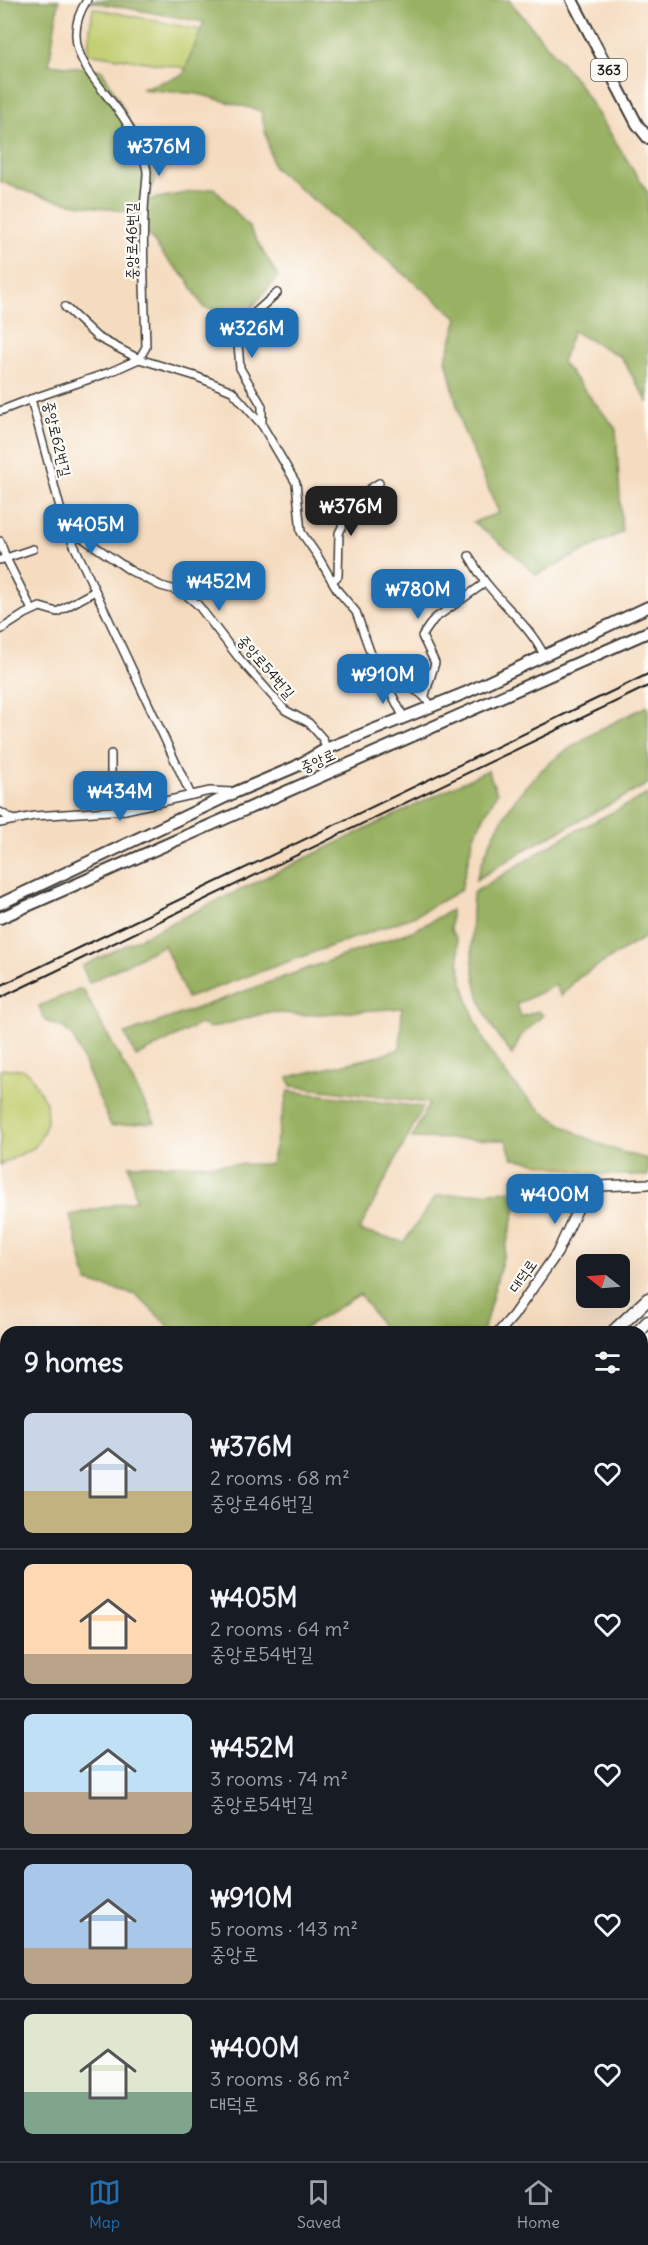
<!DOCTYPE html>
<meta charset="utf-8">
<style>
:root{--surface:#171b24;--page:#242831;--text:#f1f3f6;--muted:#9ea1a6;--line:#363941;--accent:#1f6fb2}
body{margin:0;font-family:Delius,"Poor Story",sans-serif;background:var(--page);color:var(--text);height:100vh;display:flex;flex-direction:column;font-size:22px;white-space:nowrap}
*{box-sizing:border-box;margin:0}
p{font-size:20px;color:var(--muted)}
.icon{flex:none;width:33px;height:33px;fill:none;stroke:currentColor;stroke-width:2;stroke-linecap:round;stroke-linejoin:round}
.map{position:relative;flex:1;overflow:hidden}
.side{position:absolute;left:0px;top:1326px;width:648px;height:836px;display:flex;flex-direction:column;background:var(--surface);border-radius:18px 18px 0 0;box-shadow:0 6px 24px #0002}
.side>*{flex:none}
.needle{width:39px;rotate:287deg}
.tools{position:absolute;left:576px;top:1254px;display:grid;gap:12px}
.tools a{display:grid;place-items:center;width:54px;height:54px;border-radius:9px;background:var(--surface);box-shadow:0 6px 24px #0002;font-size:30px}
.price{position:absolute;translate:-50% -51px;padding:0 14px;border-radius:12px;background:var(--accent);color:#fff;font-size:20px;line-height:39px;filter:drop-shadow(0 2px 3px #0008)}
.price::after{content:'';position:absolute;left:50%;top:36px;width:18px;height:14px;margin-left:-9px;background:inherit;clip-path:polygon(0 0,100% 0,50% 100%)}
.price.selected{background:#222;color:#fff}
ul{padding:0;list-style:none}
li{display:flex;align-items:center;gap:18px;height:150px;padding:0 24px}
li+li{border-top:2px solid var(--line)}
li span{display:grid;place-items:center;flex:none;width:168px;height:120px;border-radius:9px;color:#555}
li>.icon{margin-inline-start:auto}
span .icon{width:72px;height:72px;fill:#fffc;stroke-width:1}
li b{font-size:26px}
h2{display:flex;justify-content:space-between;align-items:center;height:72px;padding:0 24px;font-size:26px}
.menu{display:flex;justify-content:space-around;align-items:center;height:84px;border-top:2px solid var(--line);background:var(--surface);font-size:16px;color:var(--muted)}
.menu a{display:grid;justify-items:center;gap:3px}
.menu .selected{color:var(--accent)}
.map>svg:first-child{display:block}
.green{fill:#c1ce70;stroke:#6e7546;stroke-width:1.5}
.forest{fill:#98b162;stroke:#5a663f;stroke-width:1.5}
.lines{fill:none;stroke-linecap:round;stroke-linejoin:round}
.street-casing{stroke:#3d3935;stroke-width:10}
.secondary-casing{stroke:#3d3935;stroke-width:12}
.primary-casing{stroke:#3d3935;stroke-width:14}
.highway-casing{stroke:#3d3935;stroke-width:15}
.street{stroke:#fff;stroke-width:7}
.secondary{stroke:#fff;stroke-width:9}
.primary{stroke:#fff;stroke-width:10}
.highway{stroke:#fff;stroke-width:12}
.rail{stroke:#1c1c1c;stroke-width:2}
.labels{text-anchor:middle;stroke-width:4.5;stroke-linejoin:round;paint-order:stroke}
.shield{fill:#fdfcf7;stroke:#605f5e;stroke-width:1.5}
.shield-label{font-size:14px;font-weight:bold;fill:#1c1c1c}
.street-label{font-size:15px;fill:#1c1c1c;stroke:#fdfcf7}
</style>
<div class="map">
<svg width="648" height="2161" viewBox="0 0 648 2161">
<rect width="100%" height="100%" fill="#fdfcf7"/>
<filter id="ink" filterUnits="userSpaceOnUse"><feTurbulence type="fractalNoise" baseFrequency=".0167" numOctaves="2"/><feDisplacementMap in="SourceGraphic" scale="12" xChannelSelector="R" yChannelSelector="G"/><feConvolveMatrix kernelMatrix="1 2 1 2 8 2 1 2 1" color-interpolation-filters="sRGB"/></filter>
<filter id="wash" filterUnits="userSpaceOnUse"><feTurbulence type="fractalNoise" baseFrequency=".008" numOctaves="4" result="noise"/><feDisplacementMap in="SourceGraphic" scale="24" xChannelSelector="R" yChannelSelector="G"/><feGaussianBlur stdDeviation="1.35" result="paint"/><feColorMatrix in="noise" values="0 0 0 0 0 0 0 0 0 0 0 0 0 0 0 0 0 1.4 0 .05"/><feComposite in="paint" operator="in"/></filter>
<g filter="url(#wash)">
<rect width="100%" height="100%" fill="#f5dcc0"/>
<g class="green">
<path d="M93,8L210,32L205,71L87,53Z"/>
<path d="M4,1069H22L30,1074L46,1103L47,1122L43,1133L35,1147L0,1165V1070Z"/>
</g>
<g class="forest">
<path d="M0,0H59L49,64L102,70L122,106L155,179L146,200L214,188L249,227L278,277L247,313L204,308L187,279L165,257L132,212C85,206 44,201 0,181Z"/>
<path d="M82,0H509L577,81L648,193V402L621,357L573,331L562,362L616,429L622,532L536,575L514,554L473,522L499,513L462,427L446,359L458,318L273,167L261,111L198,94L141,89L183,75L204,22Z"/>
<path d="M648,706V784L528,848L476,880C506,782 559,747 648,706Z"/>
<path d="M488,770L497,793L474,835L461,890L415,916L187,998L164,945L89,983L82,966Z"/>
<path d="M648,794V935L578,978L561,996L555,985L517,1004L521,1017L538,1011L543,1015L521,1036L512,1055C505,1045 497,1035 491,1025C469,984 470,938 473,893L564,837Z"/>
<path d="M451,910C451,916 450,923 451,929C452,933 456,936 457,941C460,949 458,959 460,968C463,984 468,1002 474,1017C503,1095 569,1141 648,1159V1176L593,1174L512,1158L506,1140L412,1138L429,1103L291,1086L288,1077L375,1057L400,1049L402,1008L306,1015L269,1012L211,1028L200,1024L136,1057L125,1034L415,930Z"/>
<path d="M79,989L83,990L155,1122L111,1126L73,1037L64,1028L45,1021L39,1006Z"/>
<path d="M288,1091L423,1107L359,1231L404,1242L436,1196L521,1190L483,1332H386L360,1294L299,1332H175L136,1295L87,1282L70,1215L136,1200L129,1165L271,1164Z"/>
<path d="M648,1402V1532L642,1533V1409Z"/>
<path d="M6,1421V1676L0,1686V1424Z"/>
<path d="M155,2156H315L320,2161H160L153,2158Z"/>
</g>
</g>
<g filter="url(#ink)">
<g class="lines">
<defs>
<g id="street">
<path d="M87,0C50,57 115,91 134,137C139,147 146,161 147,172C147,185 144,199 144,213C142,257 145,302 146,347L139,359L110,372L31,399L65,526L191,795"/>
<path d="M65,307L97,337L139,359L195,376L232,391L262,425L296,483L301,532L317,555L338,591L356,612L372,657L385,681C405,686 420,687 431,706"/>
<path d="M0,411L31,399"/>
<path d="M262,425V406L240,368L237,332L250,317L277,293"/>
<path d="M65,526L131,571L161,586L183,592L198,605L238,657L285,710L309,723L323,739L326,749"/>
<path d="M0,541L6,558L32,610"/>
<path d="M469,556C475,565 480,576 487,584C506,608 530,627 544,655"/>
<path d="M0,560L33,549"/>
<path d="M332,581L338,576L339,533L356,498L379,483"/>
<path d="M0,630L25,614L40,607L57,612L95,591"/>
<path d="M385,681L403,716"/>
<path d="M425,695L435,663L422,636L434,619L485,583"/>
<path d="M111,754V778L122,787L125,810"/>
<path d="M0,812L14,820"/>
<path d="M0,823L34,816L125,810L210,791L234,792"/>
<path d="M642,1720L648,1714"/>
<path d="M2,1806L6,1805"/>
<path d="M0,1925L6,1922"/>
<path d="M0,1997H6"/>
<path d="M642,1999L647,1994L648,1989"/>
<path d="M109,2156L118,2161"/>
<path d="M364,2156L369,2161"/>
<path d="M473,2161V2156"/>
</g>
<g id="secondary">
<path d="M499,1332L513,1316L557,1253L579,1206L599,1186L648,1184"/>
<path d="M37,2161L41,2156"/>
</g>
<g id="primary">
<path d="M572,0L637,124L648,138"/>
<path d="M0,904L236,792L295,767L326,749L465,693L648,607"/>
<path d="M0,918L648,632"/>
</g>
<g id="highway">
<path d="M613,1332L648,1299"/>
<path d="M638,1332L648,1322"/>
<path d="M0,2045L6,2038"/>
<path d="M0,2071L6,2064"/>
</g>
</defs>
<use href="#street" class="street-casing"/>
<use href="#secondary" class="secondary-casing"/>
<use href="#primary" class="primary-casing"/>
<use href="#highway" class="highway-casing"/>
<use href="#street" class="street"/>
<use href="#secondary" class="secondary"/>
<use href="#primary" class="primary"/>
<use href="#highway" class="highway"/>
<g class="rail">
<path d="M0,986L648,674"/>
<path d="M0,998L648,686"/>
<path d="M0,2120L6,2113"/>
</g>
</g>
</g>
<g class="labels">
<rect class="shield" x="591" y="59" width="36" height="22" rx="4.5"/>
<g class="shield-label">
<text x="609" y="75">363</text>
</g>
<g class="street-label">
<text transform="translate(132 241) rotate(-90)" y="5">중앙로46번길</text>
<text transform="translate(57 439) rotate(77)" y="5">중앙로62번길</text>
<text transform="translate(266 667) rotate(49)" y="5">중앙로54번길</text>
<text transform="translate(318 761) rotate(-24)" y="5">중앙로</text>
<text transform="translate(523 1276) rotate(-55)" y="5">대덕로</text>
</g>
</g>
</svg>
<div class="tools">
<a><svg class="needle" viewBox="-14 -14 28 28"><path d="M0-13l5 13h-10z" fill="#e53935"/><path d="M0 13l5-13h-10z" fill="#9ea1a6"/></svg></a>
</div>
<b class="price" style="left:159px;top:177px">₩376M</b>
<b class="price" style="left:252px;top:359px">₩326M</b>
<b class="price selected" style="left:351px;top:537px">₩376M</b>
<b class="price" style="left:91px;top:555px">₩405M</b>
<b class="price" style="left:219px;top:612px">₩452M</b>
<b class="price" style="left:418px;top:620px">₩780M</b>
<b class="price" style="left:383px;top:705px">₩910M</b>
<b class="price" style="left:120px;top:822px">₩434M</b>
<b class="price" style="left:555px;top:1225px">₩400M</b>
<section class="side">
<h2>9 homes<svg class="icon" aria-label="filters" viewBox="0 0 24 24"><path d="M4 7h16M4 17h16"/><circle cx="9" cy="7" r="2"/><circle cx="15" cy="17" r="2"/></svg></h2>
<ul>
<li><span style="background:linear-gradient(#c9d6e8 65%,#c2b280 0)"><svg class="icon" aria-label="home" viewBox="0 0 24 24"><path d="M3 11l9-7 9 7M6 9v11h12V9"/></svg></span><div><b>₩376M</b><p>2 rooms · 68 m²</p><p>중앙로46번길</p></div><svg class="icon" aria-label="heart" viewBox="0 0 24 24"><path d="M12 20l-8-8c-3-5 5-10 8-4 3-6 11-1 8 4z"/></svg></li>
<li><span style="background:linear-gradient(#ffd9b3 75%,#b9a48a 0)"><svg class="icon" aria-label="home" viewBox="0 0 24 24"><path d="M3 11l9-7 9 7M6 9v11h12V9"/></svg></span><div><b>₩405M</b><p>2 rooms · 64 m²</p><p>중앙로54번길</p></div><svg class="icon" aria-label="heart" viewBox="0 0 24 24"><path d="M12 20l-8-8c-3-5 5-10 8-4 3-6 11-1 8 4z"/></svg></li>
<li><span style="background:linear-gradient(#bfe0f5 65%,#b9a48a 0)"><svg class="icon" aria-label="home" viewBox="0 0 24 24"><path d="M3 11l9-7 9 7M6 9v11h12V9"/></svg></span><div><b>₩452M</b><p>3 rooms · 74 m²</p><p>중앙로54번길</p></div><svg class="icon" aria-label="heart" viewBox="0 0 24 24"><path d="M12 20l-8-8c-3-5 5-10 8-4 3-6 11-1 8 4z"/></svg></li>
<li><span style="background:linear-gradient(#a9c7e8 70%,#b9a48a 0)"><svg class="icon" aria-label="home" viewBox="0 0 24 24"><path d="M3 11l9-7 9 7M6 9v11h12V9"/></svg></span><div><b>₩910M</b><p>5 rooms · 143 m²</p><p>중앙로</p></div><svg class="icon" aria-label="heart" viewBox="0 0 24 24"><path d="M12 20l-8-8c-3-5 5-10 8-4 3-6 11-1 8 4z"/></svg></li>
<li><span style="background:linear-gradient(#dfe7d0 65%,#7fa58c 0)"><svg class="icon" aria-label="home" viewBox="0 0 24 24"><path d="M3 11l9-7 9 7M6 9v11h12V9"/></svg></span><div><b>₩400M</b><p>3 rooms · 86 m²</p><p>대덕로</p></div><svg class="icon" aria-label="heart" viewBox="0 0 24 24"><path d="M12 20l-8-8c-3-5 5-10 8-4 3-6 11-1 8 4z"/></svg></li>
</ul>
</section>
</div>
<nav class="menu">
<a class="selected"><svg class="icon" aria-label="map" viewBox="0 0 24 24"><path d="M3 6l6-2 6 2 6-2v14l-6 2-6-2-6 2zM9 4v14M15 6v14"/></svg>Map</a>
<a><svg class="icon" aria-label="saved" viewBox="0 0 24 24"><path d="M7 4h10v16l-5-4-5 4z"/></svg>Saved</a>
<a><svg class="icon" aria-label="home" viewBox="0 0 24 24"><path d="M3 11l9-7 9 7M6 9v11h12V9"/></svg>Home</a>
</nav>
